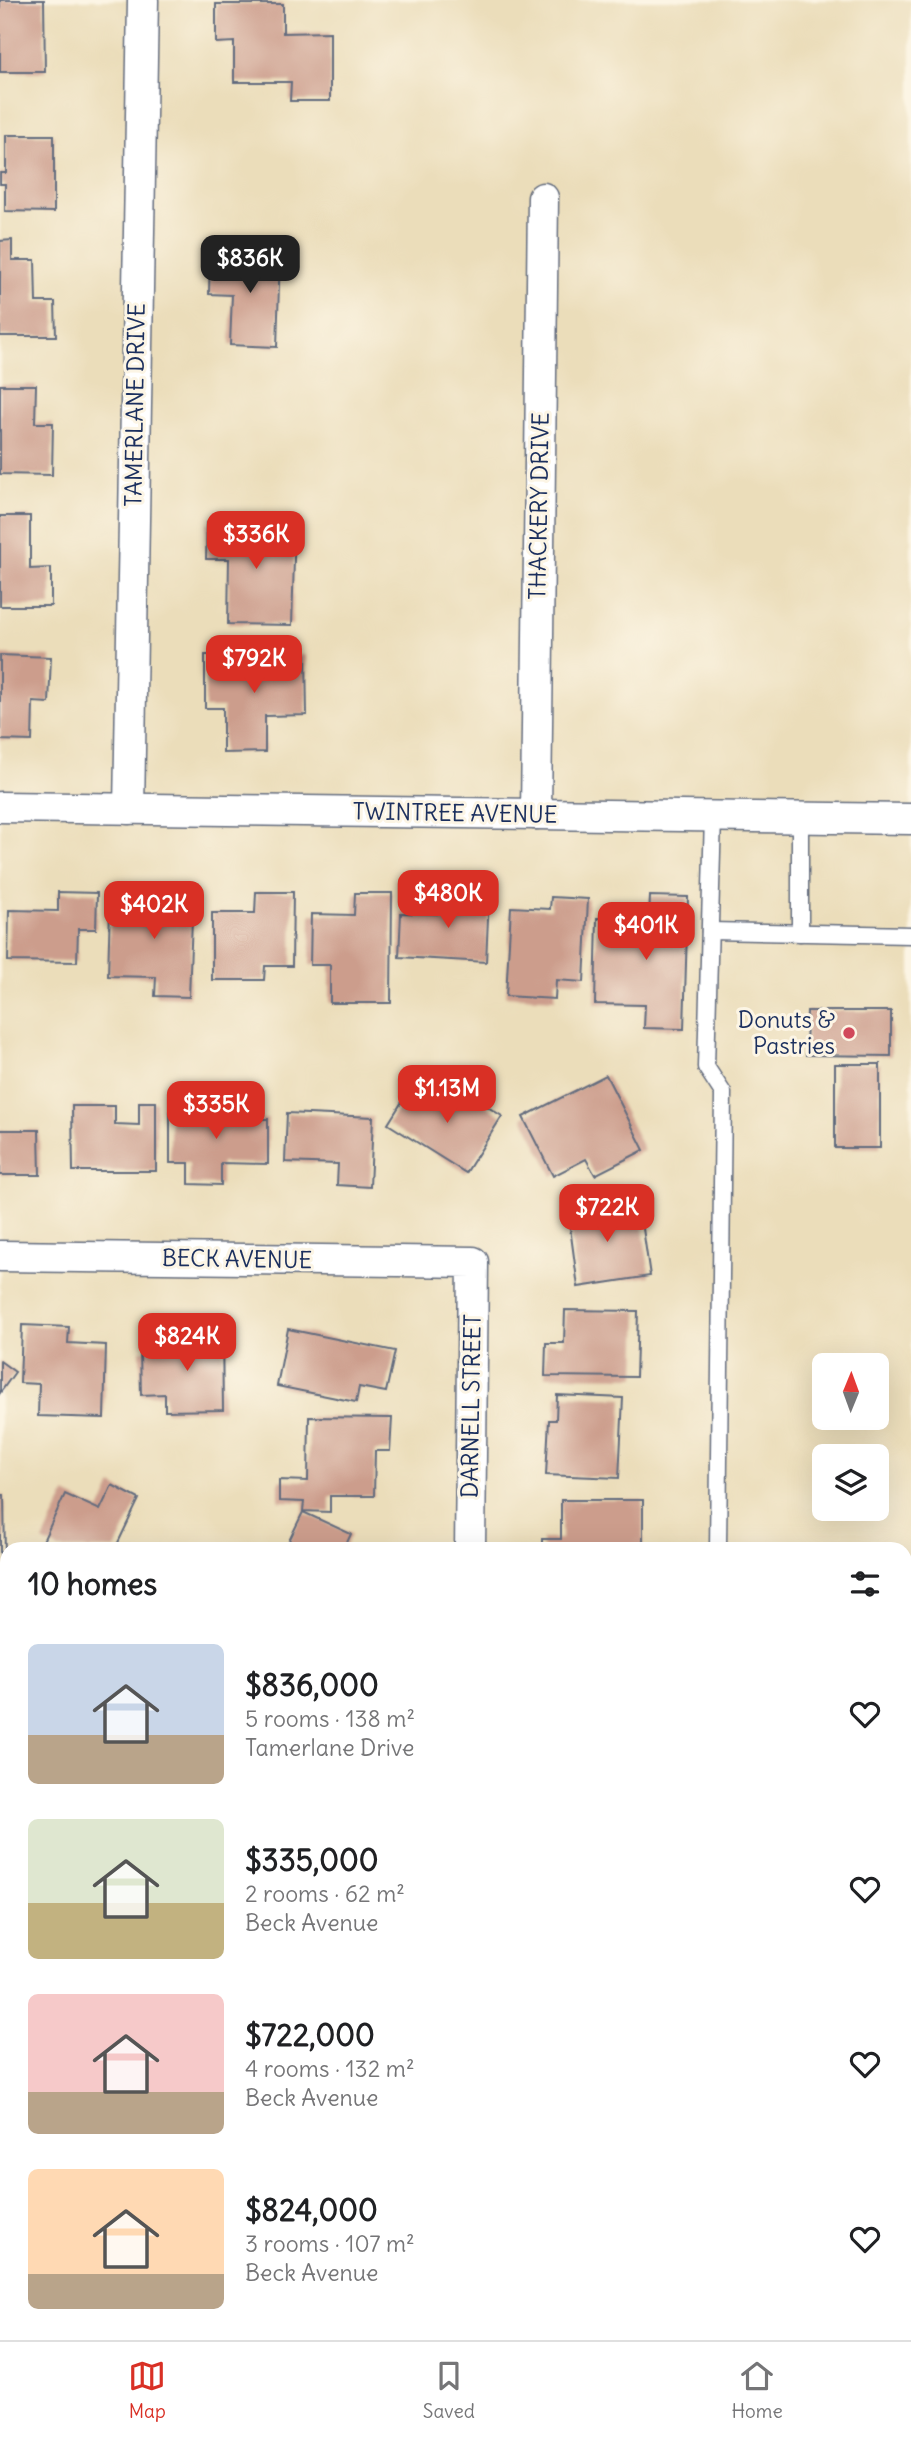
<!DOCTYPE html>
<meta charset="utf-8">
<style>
:root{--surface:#fff;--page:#f2f2f2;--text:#202124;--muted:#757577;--line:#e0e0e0;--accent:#d93025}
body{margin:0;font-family:Delius,sans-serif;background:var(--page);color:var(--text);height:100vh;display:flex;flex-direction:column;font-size:26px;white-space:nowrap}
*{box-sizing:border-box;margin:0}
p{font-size:23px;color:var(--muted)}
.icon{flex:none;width:38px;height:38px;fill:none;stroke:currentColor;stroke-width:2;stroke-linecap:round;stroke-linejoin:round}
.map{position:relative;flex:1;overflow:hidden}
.details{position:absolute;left:0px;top:1542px;width:912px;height:800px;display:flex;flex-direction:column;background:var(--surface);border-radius:21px 21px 0 0;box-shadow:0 7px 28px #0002}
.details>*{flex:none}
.needle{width:46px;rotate:1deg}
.fabs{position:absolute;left:812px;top:1353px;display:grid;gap:14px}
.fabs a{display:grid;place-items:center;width:77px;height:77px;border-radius:10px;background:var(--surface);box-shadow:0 7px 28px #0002;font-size:35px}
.price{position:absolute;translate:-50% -60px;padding:0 16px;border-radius:14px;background:var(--accent);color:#fff;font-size:23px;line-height:46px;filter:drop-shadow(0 2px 4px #0008)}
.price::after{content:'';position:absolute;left:50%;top:42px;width:21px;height:16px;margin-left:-10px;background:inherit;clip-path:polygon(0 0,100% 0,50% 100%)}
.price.selected{background:#222;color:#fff}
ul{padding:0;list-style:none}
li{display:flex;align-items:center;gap:21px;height:175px;padding:0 28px}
li span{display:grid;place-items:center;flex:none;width:196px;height:140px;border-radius:10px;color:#555}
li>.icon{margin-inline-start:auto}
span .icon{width:84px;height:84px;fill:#fffc;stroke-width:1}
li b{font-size:30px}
h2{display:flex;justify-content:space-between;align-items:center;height:84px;padding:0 28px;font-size:30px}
.tab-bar{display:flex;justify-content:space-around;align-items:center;height:98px;border-top:2px solid var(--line);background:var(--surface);font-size:19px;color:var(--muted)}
.tab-bar a{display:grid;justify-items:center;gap:4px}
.tab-bar .selected{color:var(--accent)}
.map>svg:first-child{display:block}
.building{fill:#cc9d8c}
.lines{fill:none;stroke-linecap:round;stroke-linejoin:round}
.service-casing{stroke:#646c7e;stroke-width:19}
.minor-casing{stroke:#646c7e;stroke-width:33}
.tertiary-casing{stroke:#646c7e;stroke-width:40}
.service{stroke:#fff;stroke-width:16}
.minor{stroke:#fff;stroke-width:30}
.tertiary{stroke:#fff;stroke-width:37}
.poi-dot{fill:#d1495b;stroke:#fcf5e5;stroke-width:2.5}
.labels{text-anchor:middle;stroke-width:6;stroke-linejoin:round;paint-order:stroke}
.street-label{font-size:23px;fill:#1b2f5e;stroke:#fcf5e5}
.poi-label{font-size:23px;fill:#1b2f5e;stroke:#fcf5e5;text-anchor:end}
</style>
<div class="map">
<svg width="911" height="2340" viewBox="0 0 911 2340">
<rect width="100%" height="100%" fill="#fcf5e5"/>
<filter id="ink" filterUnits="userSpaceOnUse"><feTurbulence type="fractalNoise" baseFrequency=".0143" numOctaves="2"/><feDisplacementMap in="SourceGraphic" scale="14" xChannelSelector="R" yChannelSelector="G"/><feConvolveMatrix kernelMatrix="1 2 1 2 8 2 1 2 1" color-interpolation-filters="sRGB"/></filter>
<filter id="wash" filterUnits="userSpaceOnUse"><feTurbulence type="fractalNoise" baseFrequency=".00686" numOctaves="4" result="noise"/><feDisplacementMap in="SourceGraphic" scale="28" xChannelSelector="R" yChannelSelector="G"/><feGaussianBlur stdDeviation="1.57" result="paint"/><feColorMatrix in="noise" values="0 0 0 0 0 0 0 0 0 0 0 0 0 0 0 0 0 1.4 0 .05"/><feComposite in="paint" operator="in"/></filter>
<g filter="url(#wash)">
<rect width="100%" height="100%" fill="#ebddba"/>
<g id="blocks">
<g class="building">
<path d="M0,0H44L45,72H0Z"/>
<path d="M216,4H283V33L330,32V101H290L291,82H234V42L216,43Z"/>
<path d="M6,135H54V212L5,211V184H0V173H6Z"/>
<path d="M12,240V260H35L36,302H55L56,336H0V241Z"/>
<path d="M239,250L280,252L277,347L230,345L232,295L209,294L210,256L239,257Z"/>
<path d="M0,385H36L35,423H53L52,475L0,474Z"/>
<path d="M0,516H30V569L51,568V606H0Z"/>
<path d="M207,523L295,525L292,625L228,624L229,559H206Z"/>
<path d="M0,655L51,657L49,703L33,702L32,741L0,740Z"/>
<path d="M205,655H306L307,715L265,716V752L223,753V708H205Z"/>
<path d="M144,890L193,892L189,997L155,996L156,977L108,976L110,907L143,909Z"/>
<path d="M58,892L97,893L96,929H78L77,962L8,961L9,910L58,911Z"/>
<path d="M256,892H293L292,966H265L264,980H212V913H255Z"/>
<path d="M355,893H392L391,1003H330V965H310L311,914L354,915Z"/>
<path d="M438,894L489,896L486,962L399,957L401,913L437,914Z"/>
<path d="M650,896L688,897L684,1029L644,1028L645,1005L595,1004L597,918L649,919Z"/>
<path d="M551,897L588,899L584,982L556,980L555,999L506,996L511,907L550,909Z"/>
<path d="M807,1011H891V1056L806,1055Z"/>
<rect x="835" y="1064" width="45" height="84"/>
<path d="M606,1075L644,1150L595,1175L586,1159L553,1176L523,1117Z"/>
<path d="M448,1082L502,1116L466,1173L388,1124L410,1089L433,1104Z"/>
<path d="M139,1102H156V1171H73L72,1106H115V1124L139,1125Z"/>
<path d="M170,1108H247V1119H268V1164L221,1163V1185L189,1184V1163H170Z"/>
<path d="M287,1113L373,1117L370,1187L337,1185L338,1164L285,1162Z"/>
<path d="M0,1130H39L40,1175H0Z"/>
<path d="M607,1200L609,1212L640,1208L650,1276L578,1287L567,1205Z"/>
<path d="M565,1310L638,1311L636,1377L545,1376L546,1343H564Z"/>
<path d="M22,1325L69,1327L68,1343L106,1345L104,1418L38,1416L39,1384L20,1383Z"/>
<path d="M222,1329L223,1410L165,1411V1394L141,1395L140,1350L187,1349V1330Z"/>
<path d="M288,1329L395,1351L386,1392L359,1387L356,1402L277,1386Z"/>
<path d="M0,1361L15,1372L0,1393Z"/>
<path d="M557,1395L623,1398L619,1478L546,1475L549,1420H556Z"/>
<path d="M309,1417L392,1418L390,1451H375L374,1496H330V1512L303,1511L304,1502L279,1501V1480L308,1481Z"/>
<path d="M112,1485L139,1499L115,1549H58L43,1541L65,1494L100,1510Z"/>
<path d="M0,1495H4L5,1557H0Z"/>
<path d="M561,1500H643V1549H542V1539H561Z"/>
<path d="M303,1512L351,1534L344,1549H285Z"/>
<path d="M0,1801H2L3,1858H0Z"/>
<rect x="0" y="1958" width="7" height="65"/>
<rect x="0" y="2213" width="7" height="113"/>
<rect x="729" y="2334" width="117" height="6"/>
<path d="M470,2336L547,2338V2340H470Z"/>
</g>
</g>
</g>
<g filter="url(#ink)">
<use href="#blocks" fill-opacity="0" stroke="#646c7e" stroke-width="2"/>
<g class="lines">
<defs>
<g id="service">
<path d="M713,816L706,1067L723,1093L718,1549"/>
<path d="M800,818V933"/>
<path d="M710,931L911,935"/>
<path d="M905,2289H911"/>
<path d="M694,2340V2334"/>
<path d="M869,2340L870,2334"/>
</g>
<g id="minor">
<path d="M0,807L911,819"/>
<path d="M129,809L143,0"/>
<path d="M536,814L543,198"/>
<path d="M0,1256L473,1262L470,1549"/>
<path d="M0,1670H7"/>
<path d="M172,2340L173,2334"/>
</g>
<g id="tertiary">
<path d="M0,2122H7"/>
<path d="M905,2144H911"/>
</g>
</defs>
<use href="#service" class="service-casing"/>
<use href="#minor" class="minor-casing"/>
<use href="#tertiary" class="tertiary-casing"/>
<use href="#service" class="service"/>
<use href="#minor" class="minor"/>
<use href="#tertiary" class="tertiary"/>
</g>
</g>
<circle class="poi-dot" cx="849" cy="1033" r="7"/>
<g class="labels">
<g class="street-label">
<text transform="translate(135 405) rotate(-89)" y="8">TAMERLANE DRIVE</text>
<text transform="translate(539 506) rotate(-89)" y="8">THACKERY DRIVE</text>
<text transform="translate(455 813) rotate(1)" y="8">TWINTREE AVENUE</text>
<text transform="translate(237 1259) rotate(1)" y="8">BECK AVENUE</text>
<text transform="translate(471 1406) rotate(-89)" y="8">DARNELL STREET</text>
</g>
<g class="poi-label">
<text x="835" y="1028">Donuts &amp;<tspan x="835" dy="26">Pastries</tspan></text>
</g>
</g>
</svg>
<div class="fabs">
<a><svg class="needle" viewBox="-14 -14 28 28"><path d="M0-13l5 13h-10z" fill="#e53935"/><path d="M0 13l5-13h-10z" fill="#757577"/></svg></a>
<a><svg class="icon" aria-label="layers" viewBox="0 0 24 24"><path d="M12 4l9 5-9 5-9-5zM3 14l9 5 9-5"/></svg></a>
</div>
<b class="price selected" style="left:250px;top:295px">$836K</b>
<b class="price" style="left:256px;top:571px">$336K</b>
<b class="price" style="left:254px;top:695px">$792K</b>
<b class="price" style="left:448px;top:930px">$480K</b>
<b class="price" style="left:154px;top:941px">$402K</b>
<b class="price" style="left:646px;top:962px">$401K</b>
<b class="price" style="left:447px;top:1125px">$1.13M</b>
<b class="price" style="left:216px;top:1141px">$335K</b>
<b class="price" style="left:607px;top:1244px">$722K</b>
<b class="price" style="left:187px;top:1373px">$824K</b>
<section class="details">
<h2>10 homes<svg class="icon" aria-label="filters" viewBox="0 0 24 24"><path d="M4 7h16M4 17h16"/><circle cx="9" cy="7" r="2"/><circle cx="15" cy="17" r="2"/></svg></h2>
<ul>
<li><span style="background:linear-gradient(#c9d6e8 65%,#b9a48a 0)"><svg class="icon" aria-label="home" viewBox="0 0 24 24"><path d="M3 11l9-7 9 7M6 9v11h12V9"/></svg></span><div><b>$836,000</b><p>5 rooms · 138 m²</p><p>Tamerlane Drive</p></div><svg class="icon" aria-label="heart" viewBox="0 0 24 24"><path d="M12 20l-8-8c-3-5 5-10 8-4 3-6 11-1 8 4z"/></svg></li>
<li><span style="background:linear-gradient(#dfe7d0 60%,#c2b280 0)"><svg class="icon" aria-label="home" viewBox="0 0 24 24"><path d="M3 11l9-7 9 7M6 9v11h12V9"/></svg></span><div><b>$335,000</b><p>2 rooms · 62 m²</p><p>Beck Avenue</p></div><svg class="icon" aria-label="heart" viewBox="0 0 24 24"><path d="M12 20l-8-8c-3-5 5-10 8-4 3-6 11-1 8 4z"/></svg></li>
<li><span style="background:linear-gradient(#f6c9c9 70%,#b9a48a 0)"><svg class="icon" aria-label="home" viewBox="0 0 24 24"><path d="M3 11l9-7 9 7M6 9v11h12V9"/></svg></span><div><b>$722,000</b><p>4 rooms · 132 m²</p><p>Beck Avenue</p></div><svg class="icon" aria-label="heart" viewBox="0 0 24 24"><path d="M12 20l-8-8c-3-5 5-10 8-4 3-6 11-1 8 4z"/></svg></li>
<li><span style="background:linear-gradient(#ffd9b3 75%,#b9a48a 0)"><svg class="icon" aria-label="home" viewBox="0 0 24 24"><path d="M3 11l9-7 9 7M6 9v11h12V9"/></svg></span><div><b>$824,000</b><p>3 rooms · 107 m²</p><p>Beck Avenue</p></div><svg class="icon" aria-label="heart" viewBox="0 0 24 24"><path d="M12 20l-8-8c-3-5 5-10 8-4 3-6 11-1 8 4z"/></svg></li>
</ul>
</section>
</div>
<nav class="tab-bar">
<a class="selected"><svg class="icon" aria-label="map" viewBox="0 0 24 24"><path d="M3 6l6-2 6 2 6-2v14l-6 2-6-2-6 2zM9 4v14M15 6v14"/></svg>Map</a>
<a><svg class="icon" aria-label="saved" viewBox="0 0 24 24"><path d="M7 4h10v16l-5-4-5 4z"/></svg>Saved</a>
<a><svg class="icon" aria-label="home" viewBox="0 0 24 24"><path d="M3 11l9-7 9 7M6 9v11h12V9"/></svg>Home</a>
</nav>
